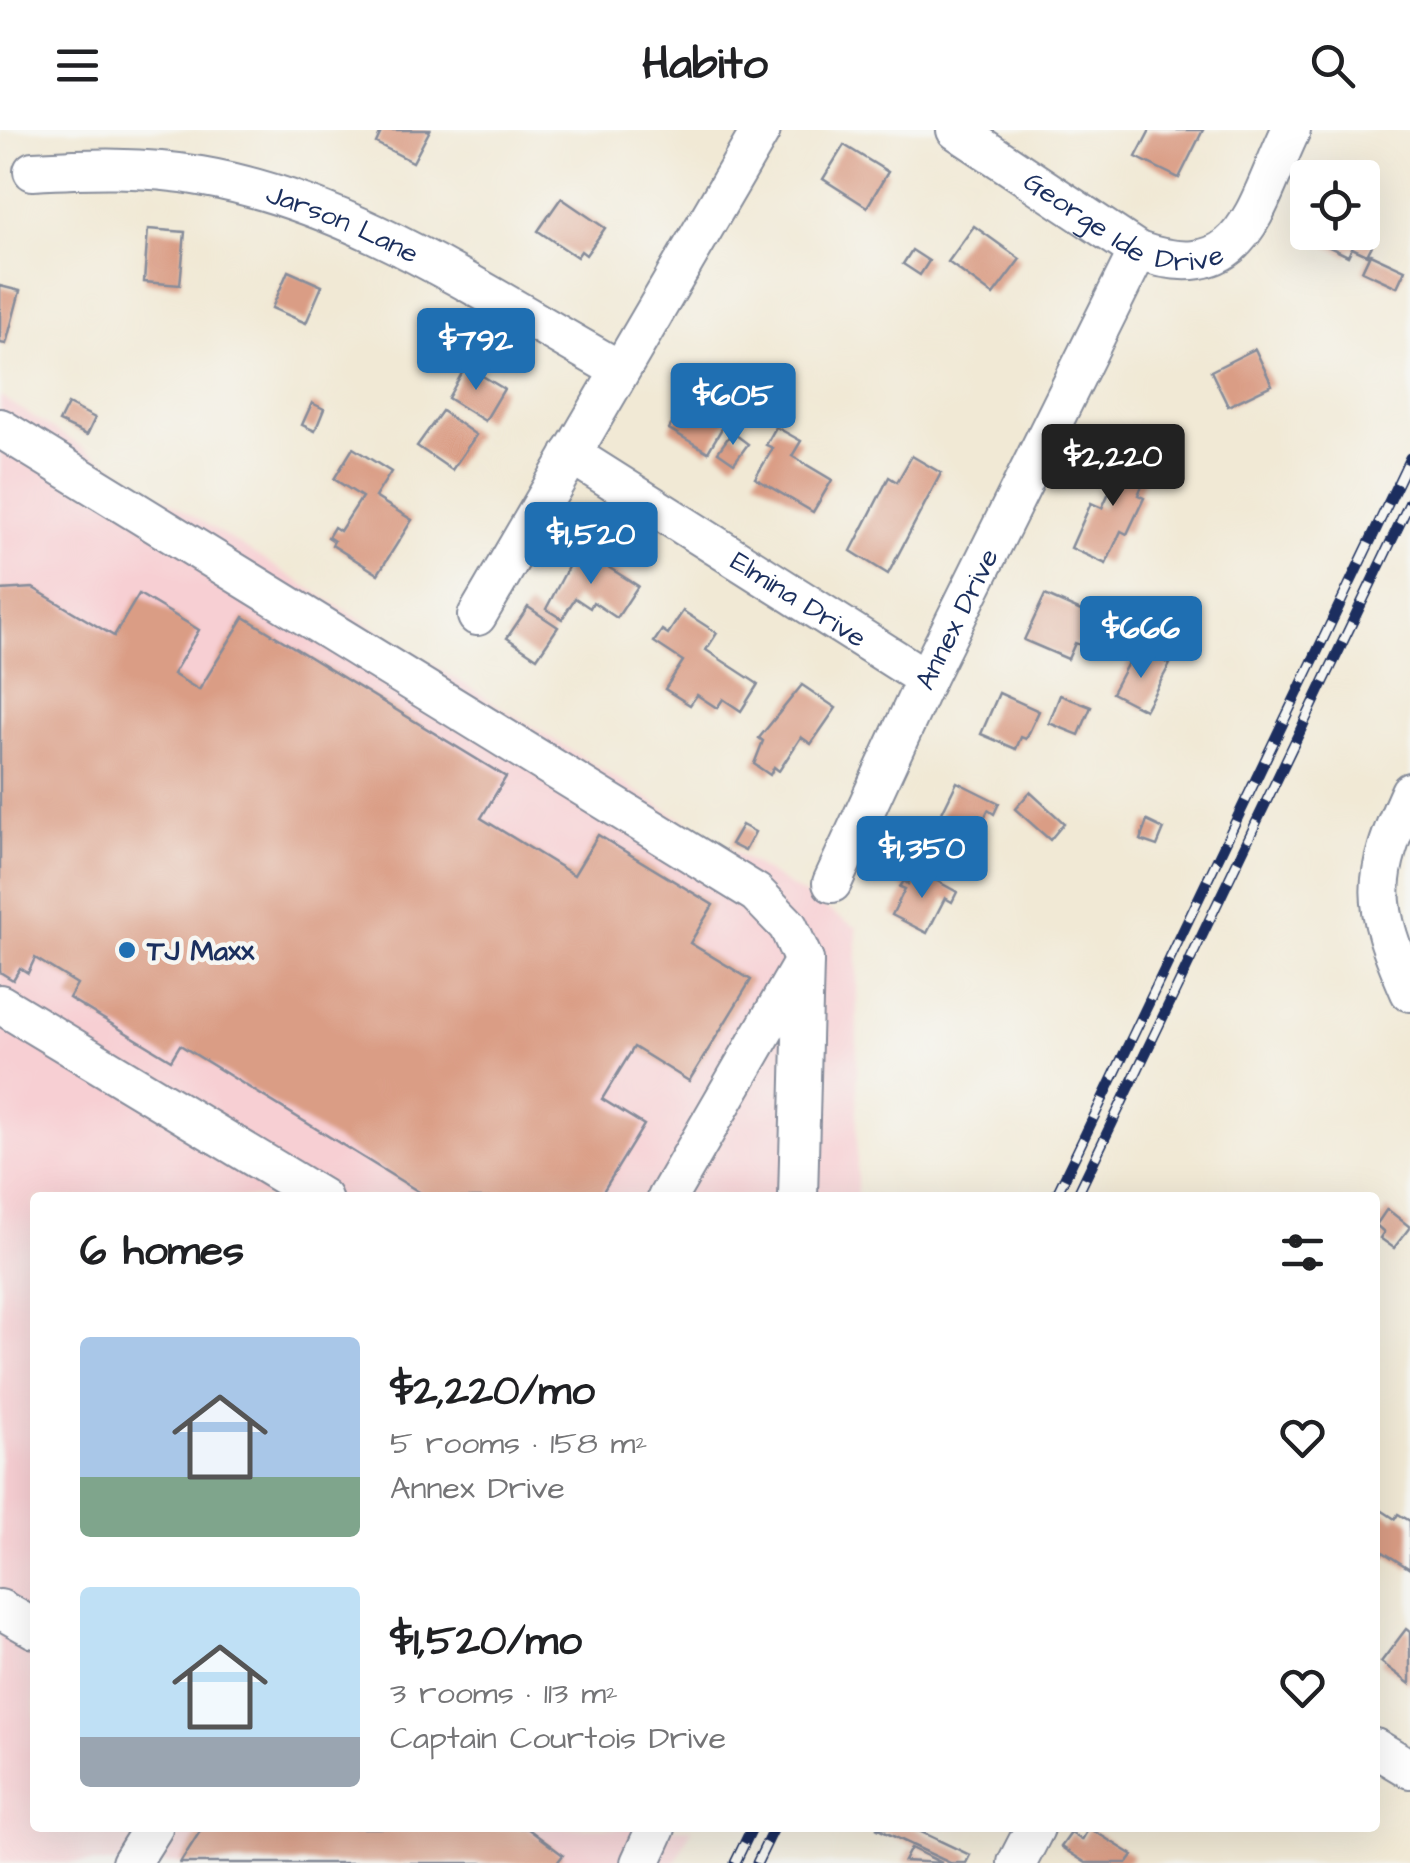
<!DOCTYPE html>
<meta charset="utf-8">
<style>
:root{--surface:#fff;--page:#f2f2f2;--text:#202124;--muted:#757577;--accent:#1f6fb2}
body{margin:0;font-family:"Architects Daughter",sans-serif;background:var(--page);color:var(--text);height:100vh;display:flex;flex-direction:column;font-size:38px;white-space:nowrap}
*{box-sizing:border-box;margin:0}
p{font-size:32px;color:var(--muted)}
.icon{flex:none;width:55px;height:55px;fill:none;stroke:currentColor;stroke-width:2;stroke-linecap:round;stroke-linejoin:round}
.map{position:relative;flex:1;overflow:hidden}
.side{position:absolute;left:30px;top:1062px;width:1350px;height:640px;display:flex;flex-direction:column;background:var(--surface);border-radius:10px;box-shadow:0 10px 40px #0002}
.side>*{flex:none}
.buttons{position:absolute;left:1290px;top:30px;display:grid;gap:20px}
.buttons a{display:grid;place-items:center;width:90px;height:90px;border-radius:10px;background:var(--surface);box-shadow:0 10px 40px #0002;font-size:50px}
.price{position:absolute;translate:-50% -85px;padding:0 22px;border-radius:10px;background:var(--accent);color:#fff;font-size:32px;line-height:65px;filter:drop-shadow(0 2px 5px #0008)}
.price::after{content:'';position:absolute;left:50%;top:60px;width:30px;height:22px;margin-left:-15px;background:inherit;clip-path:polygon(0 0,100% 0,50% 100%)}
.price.active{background:#222;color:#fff}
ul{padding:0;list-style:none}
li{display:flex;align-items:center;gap:30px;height:250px;padding:0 50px}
li span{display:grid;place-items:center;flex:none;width:280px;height:200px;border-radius:10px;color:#555}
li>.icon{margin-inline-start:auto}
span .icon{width:120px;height:120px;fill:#fffc;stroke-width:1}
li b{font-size:42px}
h2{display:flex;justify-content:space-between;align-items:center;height:120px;padding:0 50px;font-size:42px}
header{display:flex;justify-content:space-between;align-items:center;height:130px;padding:0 50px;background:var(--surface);font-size:45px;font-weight:700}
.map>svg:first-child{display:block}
.built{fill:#f7cfd3}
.building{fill:#da9d85}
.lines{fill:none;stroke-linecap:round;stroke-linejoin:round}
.minor-casing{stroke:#868c9a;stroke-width:42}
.minor{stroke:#fff;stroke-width:38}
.rail-casing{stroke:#1b2f5e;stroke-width:11}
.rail{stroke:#f6f6f2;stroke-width:8;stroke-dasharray:22;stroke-linecap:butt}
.poi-dot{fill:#1f6fb2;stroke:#f6f6f2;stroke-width:4}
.labels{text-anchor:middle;stroke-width:9;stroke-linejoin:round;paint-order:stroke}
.street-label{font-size:28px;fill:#1b2f5e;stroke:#f6f6f2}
.poi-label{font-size:28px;font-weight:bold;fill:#1b2f5e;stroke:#f6f6f2;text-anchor:start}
</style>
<header><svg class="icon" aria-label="menu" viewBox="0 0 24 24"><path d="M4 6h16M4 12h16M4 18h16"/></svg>Habito<svg class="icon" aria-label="search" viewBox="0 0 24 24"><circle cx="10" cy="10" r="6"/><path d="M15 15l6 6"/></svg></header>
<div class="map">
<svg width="1410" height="1733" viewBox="0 0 1410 1733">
<rect width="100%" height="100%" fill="#f6f6f2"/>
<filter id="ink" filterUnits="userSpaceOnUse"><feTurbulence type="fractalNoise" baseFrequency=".01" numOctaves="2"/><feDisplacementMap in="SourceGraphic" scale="20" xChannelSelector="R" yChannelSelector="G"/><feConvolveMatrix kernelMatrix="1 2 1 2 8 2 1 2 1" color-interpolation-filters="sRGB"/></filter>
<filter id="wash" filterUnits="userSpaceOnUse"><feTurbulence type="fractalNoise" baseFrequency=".0048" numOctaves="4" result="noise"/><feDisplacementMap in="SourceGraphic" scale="40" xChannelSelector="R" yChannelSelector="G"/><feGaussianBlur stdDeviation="2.25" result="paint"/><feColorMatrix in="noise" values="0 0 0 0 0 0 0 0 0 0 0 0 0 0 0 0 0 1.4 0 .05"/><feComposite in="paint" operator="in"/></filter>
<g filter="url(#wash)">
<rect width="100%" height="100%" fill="#f1e9d5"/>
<path class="built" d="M0,266L857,798V1067L35,1068V1698H692L675,1733H0Z"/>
<g id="blocks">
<g class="building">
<path d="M382,0H430L413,32L376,13Z"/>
<path d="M1150,0H1203L1179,48L1136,27Z"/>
<path d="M844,15L888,42L867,77L823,49Z"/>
<path d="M561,68L605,98L586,125L581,121L577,127L538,101Z"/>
<path d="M974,96L1020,129L993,165L948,132Z"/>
<path d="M1362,97L1378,104L1367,125L1352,118L1348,126L1325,115L1332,102H1362Z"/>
<path d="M148,99L185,102L180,155L144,152Z"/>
<path d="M912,120L929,131L920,145L903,134Z"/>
<path d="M1370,124L1405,140L1397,157L1362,141Z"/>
<path d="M288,141L322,156L306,193L272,178Z"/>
<path d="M0,156L20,161L6,214L0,213Z"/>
<path d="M1255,219L1272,255L1228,276L1211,241Z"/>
<path d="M466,236L504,259L485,291L448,268Z"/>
<path d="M693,257L730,280L732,275L739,279L733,289L729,286L708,322L669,299Z"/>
<path d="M312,273L324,279L315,301L302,295Z"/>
<path d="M68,274L95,288L87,305L59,292Z"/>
<path d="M442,281L476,305L452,340L417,316Z"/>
<path d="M776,297L801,311L792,326L832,350L813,382L755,348L773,318L766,315Z"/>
<path d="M732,302L748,314L734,333L718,322Z"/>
<path d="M353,318L391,342L375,367L412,390L378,444L332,415L334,411L328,407L334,397L340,401L362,367L334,349Z"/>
<path d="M1118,321L1151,336L1138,365L1144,368L1127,404L1121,401L1106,434L1071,418L1091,373L1102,378L1111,358L1103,354Z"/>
<path d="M912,326L941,343L888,444L851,421L889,347L897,352Z"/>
<path d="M578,418L638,456L617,488L593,472L590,478L575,468L562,489L546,479Z"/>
<path d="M33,458L114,506L139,464L199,500L173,544L199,560L244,487L506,647L481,688L574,745L598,705L713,775L690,813L751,850L689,951L634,917L602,969L644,995L599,1068H429L180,915L171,930L69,868L77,854L35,828L28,843L20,838L13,850L0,842V460Z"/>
<path d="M1045,465L1099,489L1086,517L1075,513L1068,529L1024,510Z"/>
<path d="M528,477L558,497L537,528L507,508Z"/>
<path d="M683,481L717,503L706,520L758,554L741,581L723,569L717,578L697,565L690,575L665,559L683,531L654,512L662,500L668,504Z"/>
<path d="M1147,523L1170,534L1145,580L1112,563L1129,531L1140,537Z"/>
<path d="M802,555L836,578L811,614L801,607L779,641L774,637L770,645L754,634L763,611L759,608Z"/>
<path d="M999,563L1039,581L1026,609L1021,607L1016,619L981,604Z"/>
<path d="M1060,565L1091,577L1079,605L1049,593Z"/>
<path d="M957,652L999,673L994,684L988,680L971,716L935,697Z"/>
<path d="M1030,662L1064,693L1050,710L1015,679Z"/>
<path d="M1147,691L1164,699L1157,716L1140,710Z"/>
<path d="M742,695L755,702L745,721L731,714Z"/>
<path d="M915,739L957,762L952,772L945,768L927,803L892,785L905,759L900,757L904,751L908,754Z"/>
<path d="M1387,1079L1410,1097L1394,1118L1380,1108L1384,1102L1376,1095Z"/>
<path d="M1375,1376L1395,1389L1398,1384L1410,1391V1439L1383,1422L1380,1428L1375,1425Z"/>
<path d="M1406,1499L1410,1502V1554L1381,1532Z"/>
<path d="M202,1698H527L563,1725L557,1733H180Z"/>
<path d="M876,1698H913L970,1725L966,1733H950Z"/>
<path d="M1089,1698L1133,1725L1127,1733H1086L1061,1717L1071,1703L1082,1710Z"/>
<path d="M911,1718L942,1733L904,1731Z"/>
</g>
</g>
</g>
<g filter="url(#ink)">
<use href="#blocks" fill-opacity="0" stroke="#868c9a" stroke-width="2.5"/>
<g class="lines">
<defs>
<g id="minor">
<path id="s1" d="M956,0L1138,121C1245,158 1253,79 1291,0"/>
<path id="s2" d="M33,41C89,38 144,36 200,46C353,72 487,166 620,240"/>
<path d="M0,298L756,763L788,796L804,831"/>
<path id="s3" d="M571,324L926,549"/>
<path d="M477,486L761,0"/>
<path d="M1410,662C1370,750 1371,773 1410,862"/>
<path id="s4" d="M832,753L926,549L1138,121"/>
<path d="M0,874L322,1068"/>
<path d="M667,1068L804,831L798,1068"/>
<path d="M0,1479L35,1499"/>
<path d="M1375,1618L1410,1639"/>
<path d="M131,1733L153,1698"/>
<path d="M640,1733L656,1698"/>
<path d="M1017,1733L1035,1698"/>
</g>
</defs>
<use href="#minor" class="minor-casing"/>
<use href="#minor" class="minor"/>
<defs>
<g id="rail">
<path d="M1055,1068L1410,328"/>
<path d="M1076,1068L1410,372"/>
<path d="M735,1733L752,1698"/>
<path d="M757,1733L774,1698"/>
</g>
</defs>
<use href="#rail" class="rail-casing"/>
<use href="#rail" class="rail"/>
</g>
</g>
<circle class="poi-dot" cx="127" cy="820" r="10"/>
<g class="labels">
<g class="street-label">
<text dy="10" stroke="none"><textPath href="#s1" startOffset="195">George Ide Drive</textPath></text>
<text dy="10" stroke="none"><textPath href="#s2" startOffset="318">Jarson Lane</textPath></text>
<text dy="10" stroke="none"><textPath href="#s3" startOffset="270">Elmina Drive</textPath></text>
<text dy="10" stroke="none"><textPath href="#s4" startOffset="292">Annex Drive</textPath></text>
</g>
<g class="poi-label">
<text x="147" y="830">TJ Maxx</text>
</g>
</g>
</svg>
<div class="buttons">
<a><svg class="icon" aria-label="locate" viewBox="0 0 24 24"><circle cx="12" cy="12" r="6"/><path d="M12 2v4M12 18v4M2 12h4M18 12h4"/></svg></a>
</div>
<b class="price" style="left:476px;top:263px">$792</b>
<b class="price" style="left:733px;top:318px">$605</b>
<b class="price active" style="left:1113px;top:379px">$2,220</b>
<b class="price" style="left:591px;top:457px">$1,520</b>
<b class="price" style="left:1141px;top:551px">$666</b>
<b class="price" style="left:922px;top:771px">$1,350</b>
<section class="side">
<h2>6 homes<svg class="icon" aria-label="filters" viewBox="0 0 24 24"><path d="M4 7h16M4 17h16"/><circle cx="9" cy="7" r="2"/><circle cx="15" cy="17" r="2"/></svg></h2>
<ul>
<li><span style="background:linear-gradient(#a9c7e8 70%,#7fa58c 0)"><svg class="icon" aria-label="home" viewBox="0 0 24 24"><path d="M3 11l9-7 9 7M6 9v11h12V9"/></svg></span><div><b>$2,220/mo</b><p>5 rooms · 158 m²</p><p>Annex Drive</p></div><svg class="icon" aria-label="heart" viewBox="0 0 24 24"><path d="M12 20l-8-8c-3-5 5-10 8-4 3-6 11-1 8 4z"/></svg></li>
<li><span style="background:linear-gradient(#bfe0f5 75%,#9aa5b1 0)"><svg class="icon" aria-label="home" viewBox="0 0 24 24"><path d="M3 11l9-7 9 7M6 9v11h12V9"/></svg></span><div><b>$1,520/mo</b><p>3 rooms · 113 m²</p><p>Captain Courtois Drive</p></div><svg class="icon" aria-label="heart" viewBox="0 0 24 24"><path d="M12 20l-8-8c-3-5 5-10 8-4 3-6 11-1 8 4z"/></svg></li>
</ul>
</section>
</div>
